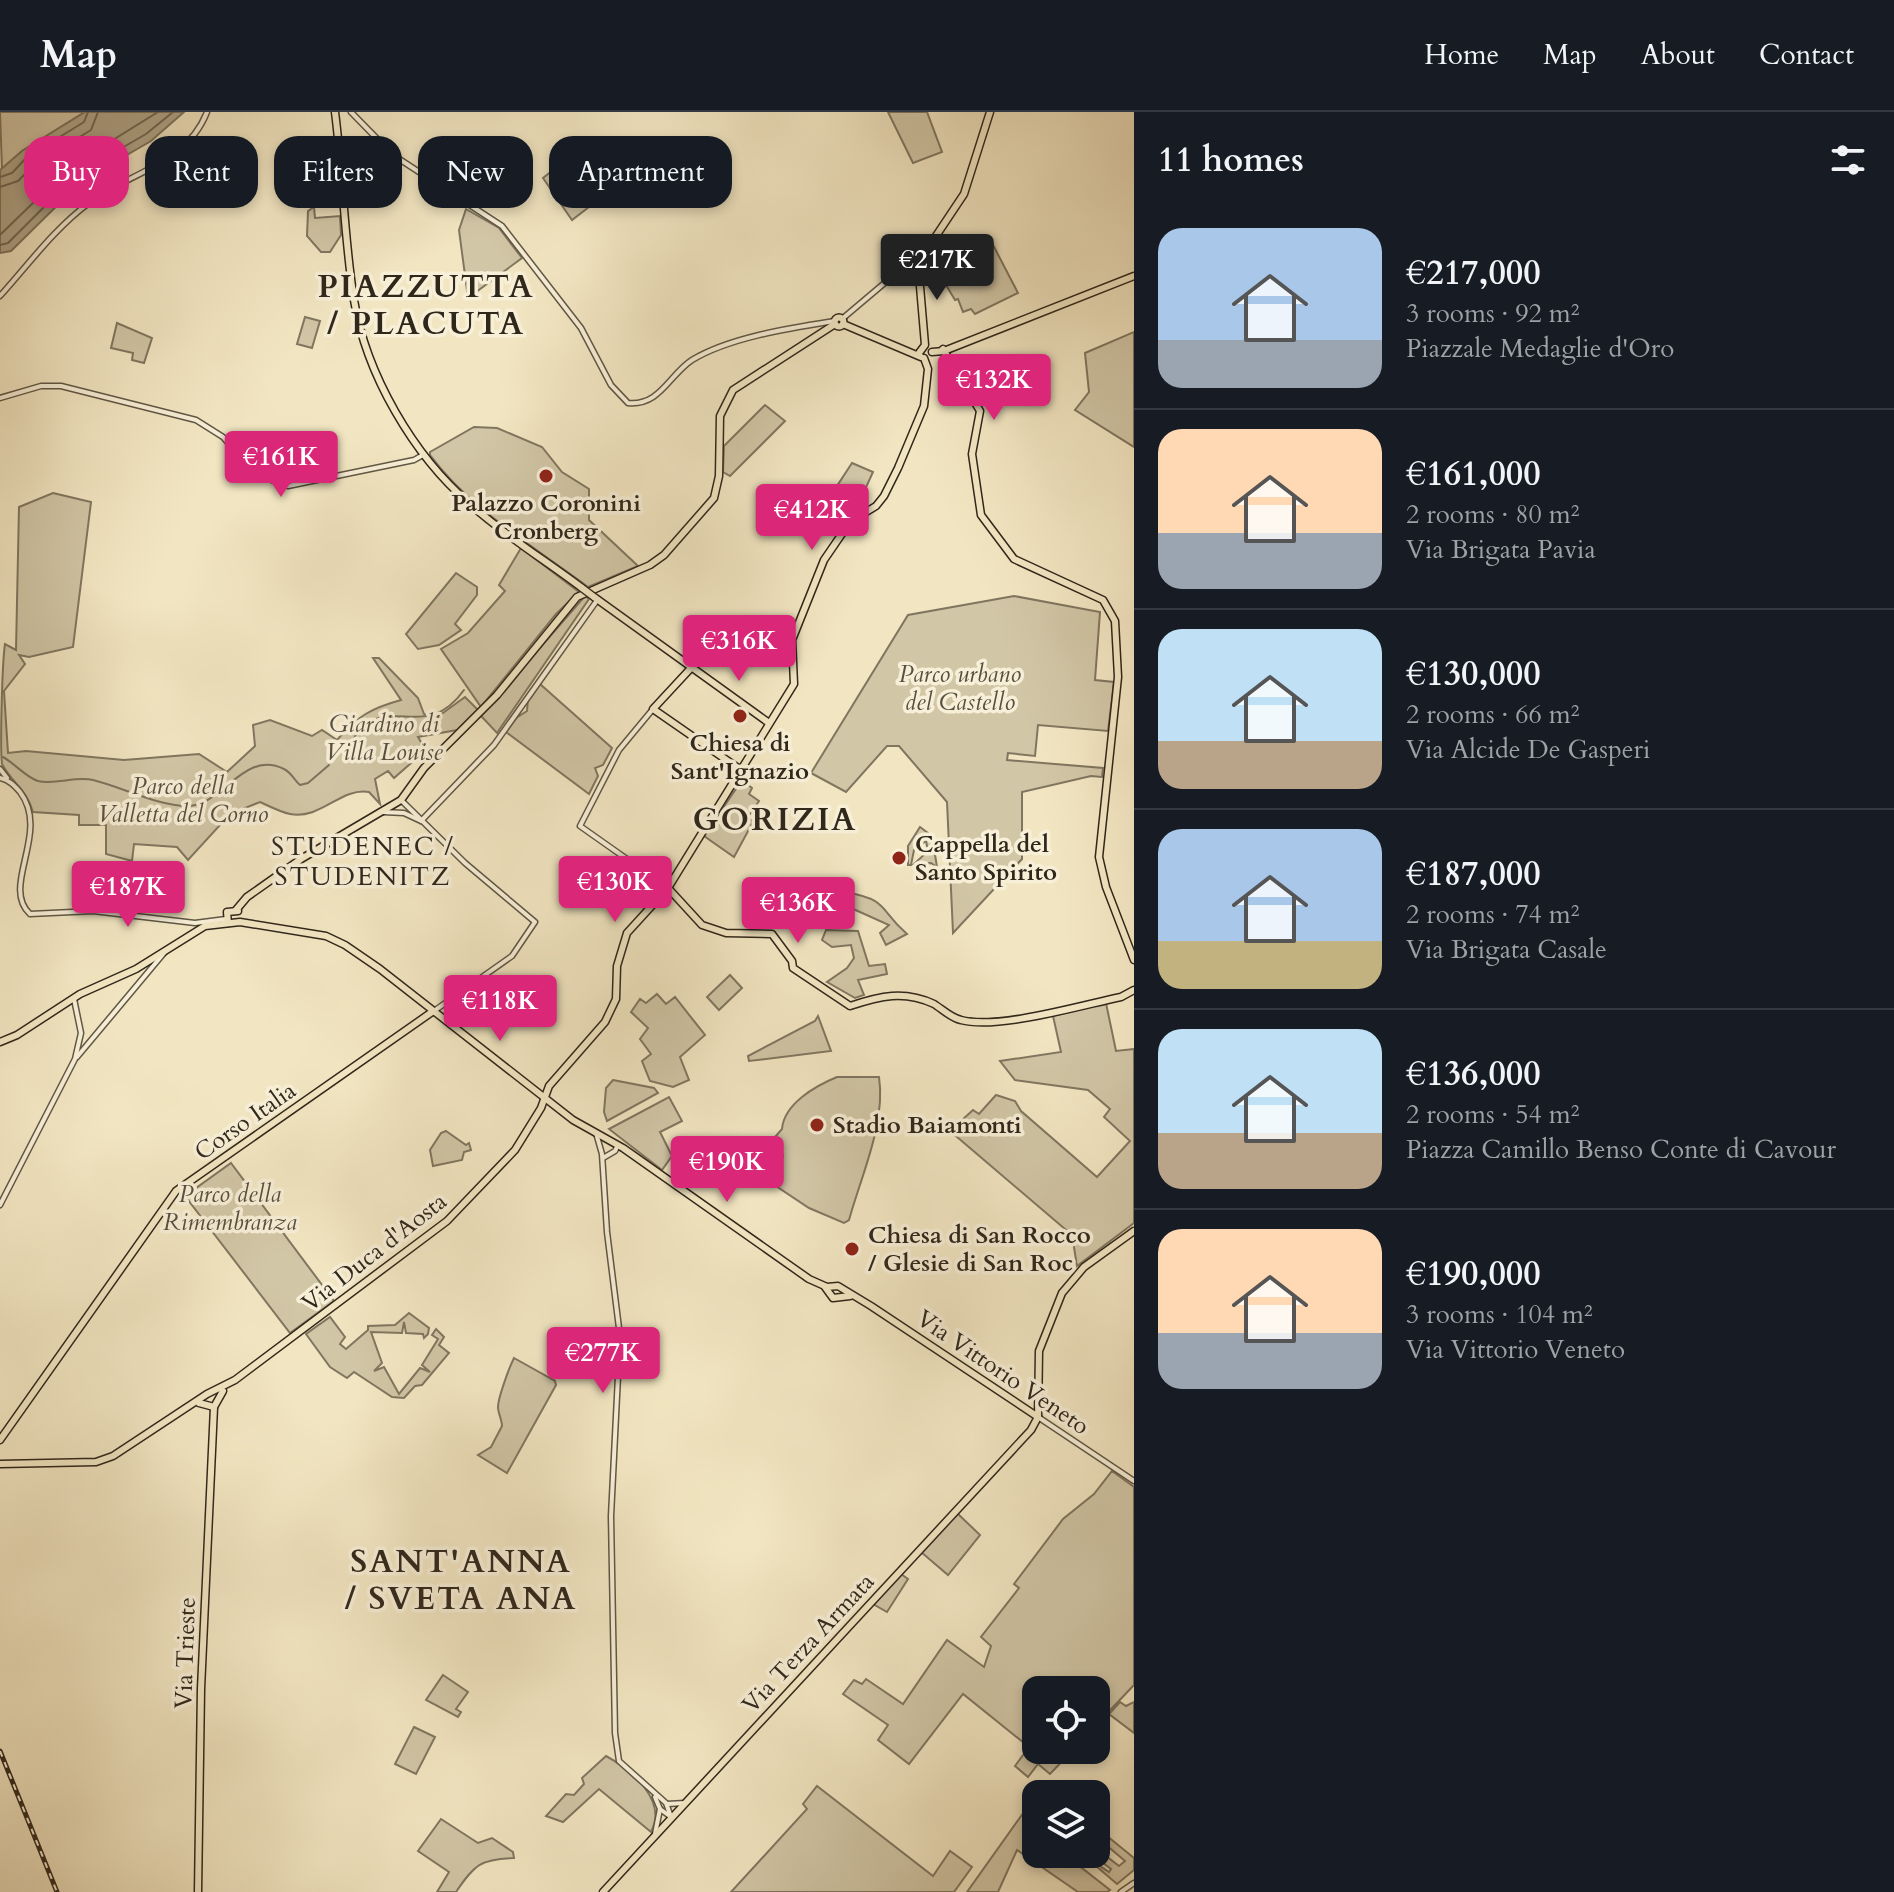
<!DOCTYPE html>
<meta charset="utf-8">
<style>
:root{--surface:#171b24;--page:#242831;--text:#f1f3f6;--muted:#9ea1a6;--line:#363941;--accent:#db2777}
body{margin:0;font-family:Cardo,serif;background:var(--page);color:var(--text);height:100vh;display:flex;flex-direction:column;font-size:30px;white-space:nowrap}
*{box-sizing:border-box;margin:0}
p{font-size:26px;color:var(--muted)}
.icon{flex:none;width:44px;height:44px;fill:none;stroke:currentColor;stroke-width:2;stroke-linecap:round;stroke-linejoin:round}
.map{position:relative;flex:1;overflow:hidden}
.details{display:flex;flex-direction:column;background:var(--surface);width:760px}
.details>*{flex:none}
.top-card{position:absolute;left:24px;top:24px;width:760px;height:72px;display:flex;gap:16px}
.tools{position:absolute;left:1022px;top:1564px;display:grid;gap:16px}
.tools a{display:grid;place-items:center;width:88px;height:88px;border-radius:16px;background:var(--surface);box-shadow:0 4px 12px #0003;font-size:40px}
.price{position:absolute;translate:-50% -68px;padding:0 18px;border-radius:8px;background:var(--accent);color:#fff;font-size:26px;line-height:52px;filter:drop-shadow(0 2px 4px #0008)}
.price::after{content:'';position:absolute;left:50%;top:48px;width:24px;height:18px;margin-left:-12px;background:inherit;clip-path:polygon(0 0,100% 0,50% 100%)}
.price.selected{background:#222;color:#fff}
ul{padding:0;list-style:none}
li{display:flex;align-items:center;gap:24px;height:200px;padding:0 24px}
li+li{border-top:2px solid var(--line)}
li span{display:grid;place-items:center;flex:none;width:224px;height:160px;border-radius:24px;color:#555}
li>.icon{margin-inline-start:auto}
span .icon{width:96px;height:96px;fill:#fffc;stroke-width:1}
li b{font-size:34px}
h2{display:flex;justify-content:space-between;align-items:center;height:96px;padding:0 24px;font-size:34px}
.pill{padding:0 28px;border-radius:24px;background:var(--surface);box-shadow:0 4px 12px #0003;font-size:28px;line-height:72px}
.pill.selected{background:var(--accent);color:#fff}
header{display:flex;align-items:center;gap:48px;box-sizing:border-box;height:112px;padding:0 40px;background:var(--surface);border-bottom:2px solid var(--line)}
header strong{font-size:38px}
nav{display:flex;gap:44px;margin-inline-start:auto;font-size:28px}
main{display:flex;flex:1;min-height:0}
.map>svg:first-child{display:block}
.green{fill:#d1c6a6;stroke:#807660;stroke-width:2}
.water{fill:#b0a589;stroke:#7d735d;stroke-width:2}
.lines{fill:none;stroke-linecap:round;stroke-linejoin:round}
.shore{stroke:#706652;stroke-width:2}
.stream{stroke:#7d735d;stroke-width:2}
.minor-casing{stroke:#605745;stroke-width:7}
.major-casing{stroke:#30271b;stroke-width:9}
.minor{stroke:#f7efd7;stroke-width:4}
.major{stroke:#f2e6c2;stroke-width:6}
.rail-casing{stroke:#30271b;stroke-width:5}
.rail{stroke:#f7efd7;stroke-width:2;stroke-dasharray:6;stroke-linecap:butt}
.major-bridge-casing{stroke:#30271b;stroke-width:9;stroke-linecap:butt}
.major-bridge{stroke:#f2e6c2;stroke-width:6}
.poi-dot{fill:#8f2418;stroke:#f7efd7;stroke-width:3}
.labels{text-anchor:middle;stroke-width:7;stroke-linejoin:round;paint-order:stroke}
.poi-label{font-size:24px;font-weight:bold;fill:#30271b;stroke:#f7efd7;text-anchor:start}
.park-label{font-size:24px;font-style:italic;fill:#584f3e;stroke:#f7efd7}
.street-label{font-size:24px;fill:#30271b;stroke:#f7efd7}
.neighbourhood-label{font-size:26px;letter-spacing:2px;fill:#30271b;stroke:#f7efd7}
.district-label{font-size:32px;font-weight:bold;letter-spacing:2px;fill:#30271b;stroke:#f7efd7}
</style>
<header>
<strong>Map</strong>
<nav><a>Home</a><a>Map</a><a>About</a><a>Contact</a></nav>
</header>
<main>
<div class="map">
<svg width="1134" height="1780" viewBox="0 0 1134 1780">
<rect width="100%" height="100%" fill="#f2e6c2"/>
<filter id="stains"><feTurbulence type="fractalNoise" baseFrequency=".0025" numOctaves="4"/><feColorMatrix values="0 0 0 0 .2 0 0 0 0 .09 0 0 0 0 .02 0 0 0 .5 -.17"/></filter>
<radialGradient id="worn" r=".72"><stop offset=".6" stop-color="#630" stop-opacity="0"/><stop offset="1" stop-color="#630" stop-opacity=".3"/></radialGradient>
<g class="green">
<path d="M0,0H85L22,39L2,57Z"/>
<path d="M888,0H927L942,40L913,51Z"/>
<path d="M581,36L602,85L572,108L543,66Z"/>
<path d="M314,95L315,106L340,104L341,123L330,140H321L307,124L308,99Z"/>
<path d="M466,97L499,116L522,146L468,186L459,118Z"/>
<path d="M991,129L1018,181L975,202L971,197L963,200L958,187L955,188L937,158L962,138L967,141Z"/>
<path d="M305,205L320,209L312,236L297,232Z"/>
<path d="M117,211L152,226L144,251L132,248L133,241L111,236Z"/>
<path d="M1134,220V335L1075,298L1089,280L1085,241Z"/>
<path d="M765,293L785,309L730,364L723,360L724,334Z"/>
<path d="M474,315L497,316L542,335L562,360L589,377V408L638,454L588,475C533,434 471,398 430,343V340Z"/>
<path d="M852,351L873,360L863,382L856,379L854,383L837,374Z"/>
<path d="M53,381L91,390L73,535L29,545L19,543L25,552L4,579L8,641L26,639L124,648L199,642L227,660L255,634L253,613L270,608L312,624L322,618L337,628C357,604 372,596 401,588L373,546H379L418,586L424,602L436,606L465,585L478,598L457,618L418,625L426,638L394,666L388,659L375,667L380,692L369,680C341,675 321,708 290,702C280,700 269,694 260,690L230,702L188,748L177,735L134,732L132,749L106,742V713H79V703L33,700C27,678 12,671 2,652C0,635 2,553 5,532L16,538L19,395Z"/>
<path d="M521,436L579,480L556,502L481,595L441,537L468,521L505,479L499,473Z"/>
<path d="M456,461L477,475V483L455,512L461,518L439,533L418,537L406,522Z"/>
<path d="M585,484L589,487L497,621L481,604Z"/>
<path d="M1014,484L1100,500L1095,568L1114,570L1108,619L1038,613L1035,644L1008,641L1007,648L1103,656L1102,665L1091,664L1022,680V747L953,821L947,690L899,634H887L846,680L811,661L908,503Z"/>
<path d="M540,572L612,636L603,653L595,656L598,664L589,682L506,620L516,606L527,599L528,587Z"/>
<path d="M742,668L752,676L749,682L759,689L748,705L753,710L734,745L704,724Z"/>
<path d="M920,715L932,724L937,755L931,751L914,752L928,739L926,729L914,738L911,753H908V734Z"/>
<path d="M842,772L846,780C891,789 877,796 907,822L886,833L880,821L889,813L831,787V778Z"/>
<path d="M826,818L858,819L869,854L885,852L887,862L858,868L864,883L855,886L827,870L847,856L854,846L851,833L832,835L822,828Z"/>
<path d="M730,863L742,876L719,898L707,885Z"/>
<path d="M657,882L666,892L675,885L705,923L680,945L689,968L673,975L650,969L642,949L651,942L640,927L648,916L631,900L640,887L646,891Z"/>
<path d="M1106,891L1116,939L1134,937V1111L1077,1154L1072,1123L950,1019L973,998L979,1002L996,983L1015,989L1021,999L1097,1065L1130,1029L1104,1005L1110,997L1088,978L1015,968L1000,949L1061,940L1053,904Z"/>
<path d="M818,904L831,939L749,949L748,944L815,909Z"/>
<path d="M837,965H879C886,1011 861,1064 849,1108L844,1111L809,1096L776,1074L783,1043L768,1033L782,1017C784,992 815,974 837,965Z"/>
<path d="M613,968L654,976L658,981L607,1009L604,1000L606,976Z"/>
<path d="M669,985L682,1009L660,1020L672,1044L662,1058L609,1017Z"/>
<path d="M446,1019L466,1033L469,1031L471,1038L464,1040L462,1048L433,1054L430,1038L441,1021Z"/>
<path d="M231,1051L334,1189L290,1221L185,1084Z"/>
<path d="M409,1201L429,1216L428,1222L424,1226L423,1222L406,1221L404,1210L402,1221L371,1220L382,1251L374,1259L384,1255L399,1282L420,1256L430,1260L422,1253L438,1227L432,1223L436,1217L444,1225L439,1233L449,1241L422,1273L415,1274L404,1286L392,1285L354,1260L347,1266L330,1255L306,1222L330,1205L345,1225L340,1232L346,1237L368,1218V1214L395,1213Z"/>
<path d="M514,1246L555,1269L556,1273L507,1361L478,1343L491,1335L502,1314C502,1308 498,1301 498,1295C498,1286 509,1256 514,1246Z"/>
<path d="M1112,1359L1134,1375V1573L1096,1613V1578H1036V1638H1073L1050,1662L1038,1652L1028,1665L1015,1654L1029,1635L963,1582L909,1652L878,1628L888,1613L843,1582L854,1568L862,1572L866,1567L903,1592L947,1528L984,1555L991,1534L981,1525L1019,1476L1014,1472L1063,1407L1094,1382Z"/>
<path d="M957,1401L980,1423L948,1463L921,1440Z"/>
<path d="M901,1462L908,1467L887,1500L873,1492Z"/>
<path d="M443,1563L468,1580L456,1597L461,1600L458,1605L426,1588Z"/>
<path d="M1120,1590L1126,1594L1134,1590V1621L1109,1602Z"/>
<path d="M414,1615L435,1625L416,1662L395,1652Z"/>
<path d="M606,1644C632,1658 668,1689 651,1720L599,1677L563,1710L546,1704L566,1682L574,1683L584,1672L582,1666Z"/>
<path d="M817,1674L933,1764L950,1739L972,1755L954,1780H731L807,1697L803,1692Z"/>
<path d="M1036,1683V1702L1032,1700L1027,1712L1036,1718V1742H1064L1110,1778L1107,1780H1078L1017,1738L998,1780H967Z"/>
<path d="M441,1707L478,1731L492,1726L513,1740L514,1746C481,1747 475,1752 456,1780H437L449,1760L418,1739Z"/>
<path d="M1096,1715L1134,1746V1758L1117,1772L1082,1742L1109,1760L1111,1757L1091,1742H1096V1736L1119,1754L1125,1749L1099,1727L1096,1729Z"/>
</g>
<path class="water" d="M85,0H184L151,29L82,69L11,139L0,141V58L22,39Z"/>
<g class="lines">
<g class="shore">
<path d="M0,65L12,61L27,45L84,10L88,0"/>
<path d="M0,75L18,69L34,53L91,18L98,0"/>
<path d="M0,123L71,54L158,0"/>
<path d="M0,133L8,131L77,62L146,22L173,0"/>
</g>
<g class="stream">
<path d="M349,633C354,627 359,617 365,613C396,589 429,627 464,578"/>
<path d="M3,645C14,651 27,666 38,669C55,673 76,664 93,668C122,675 158,694 187,694C222,695 243,637 284,657C292,661 294,668 300,673L308,671L329,653"/>
</g>
<defs>
<g id="minor">
<path d="M351,0L393,43L502,114L581,216L611,273L628,291C660,294 669,263 692,248C730,225 791,216 835,209"/>
<path d="M0,184C28,153 55,116 89,91C130,60 187,52 207,0"/>
<path d="M842,207L913,147"/>
<path d="M0,286L41,274H61L196,308L223,325L255,362L288,374L414,348L423,343"/>
<path d="M653,597L619,638L580,714L668,776"/>
<path d="M0,657L7,666"/>
<path d="M0,666C9,668 14,673 20,680C51,721 0,774 30,802L93,799L195,811L226,807"/>
<path d="M401,688L465,751L535,810L512,844L434,899"/>
<path d="M383,700L404,701L419,708"/>
<path d="M421,709L494,633L598,487"/>
<path d="M77,945L164,841"/>
<path d="M596,1021L602,1042L607,1120L620,1224L611,1404L615,1621L619,1649L666,1691L671,1705"/>
<path d="M603,1046L615,1039L618,1033"/>
<path d="M0,1093L75,947L81,921L74,887"/>
<path d="M1038,1305L1134,1369"/>
<path d="M655,1685L660,1697L671,1705"/>
<path d="M667,1692L685,1691"/>
<path d="M655,1722L660,1697"/>
<path d="M1121,1780L1134,1771"/>
</g>
<g id="major">
<path d="M335,0C343,62 344,126 354,188C366,262 413,343 470,392C504,423 545,448 582,476"/>
<path d="M918,151L964,82L990,0"/>
<path d="M918,151L925,233L919,241"/>
<circle cx="839" cy="210" r="4.5"/>
<path d="M843,212L921,245"/>
<path d="M943,237L980,299L972,342L981,403L1014,447L1103,488L1115,509L1118,565L1099,745L1106,775L1134,848"/>
<path d="M932,240L944,239L1134,164"/>
<path d="M594,485L769,611"/>
<path d="M691,556L653,597L741,658"/>
<path d="M668,776L702,813L726,821L772,822L792,849L793,856L850,894C880,884 904,878 934,892C942,897 951,906 961,908C998,918 1082,893 1121,885L1134,878"/>
<path d="M236,798L247,785L301,747L401,688L424,656L497,583L577,485L650,453L664,443L714,386L719,364L720,304L733,278L835,212"/>
<path d="M228,811L227,800L238,799"/>
<path d="M0,930L17,923L80,882L136,857L205,814L240,810L326,824L345,833L380,857L573,1008L623,1036L809,1167L827,1175L838,1174L871,1194L1038,1305"/>
<path d="M825,1175L833,1186L850,1184"/>
<path d="M199,1291L214,1295L223,1279"/>
<path d="M0,1328L176,1079L432,900"/>
<path d="M0,1352L96,1350L113,1344L207,1282L235,1268L447,1109L515,1038L541,996L549,974L605,910L616,887L617,854L627,821L668,776L794,572L792,528L824,448L850,410L876,394L884,384L898,356L924,294L928,257L924,246"/>
<path d="M198,1780L201,1577L214,1295"/>
<path d="M603,1780L1031,1318L1038,1305L1039,1239L1062,1181L1084,1155L1134,1119"/>
</g>
</defs>
<use href="#minor" class="minor-casing"/>
<use href="#major" class="major-casing"/>
<use href="#minor" class="minor"/>
<use href="#major" class="major"/>
<defs>
<path id="rail" d="M0,1639L57,1780"/>
</defs>
<use href="#rail" class="rail-casing"/>
<use href="#rail" class="rail"/>
<defs>
<path id="major-bridge" d="M582,476L594,485"/>
</defs>
<use href="#major-bridge" class="major-bridge-casing"/>
<use href="#major-bridge" class="major-bridge"/>
</g>
<g class="poi-dot">
<circle cx="546" cy="364" r="8"/>
<circle cx="740" cy="604" r="8"/>
<circle cx="899" cy="746" r="8"/>
<circle cx="817" cy="1013" r="8"/>
<circle cx="852" cy="1137" r="8"/>
</g>
<g class="labels">
<g class="poi-label">
<text x="546" y="399" text-anchor="middle">Palazzo Coronini<tspan x="546" dy="28">Cronberg</tspan></text>
<text x="740" y="639" text-anchor="middle">Chiesa di<tspan x="740" dy="28">Sant'Ignazio</tspan></text>
<text x="915" y="740">Cappella del<tspan x="915" dy="28">Santo Spirito</tspan></text>
<text x="833" y="1021">Stadio Baiamonti</text>
<text x="868" y="1131">Chiesa di San Rocco<tspan x="868" dy="28">/ Glesie di San Roc</tspan></text>
</g>
<g class="park-label">
<text x="960" y="570">Parco urbano<tspan x="960" dy="28">del Castello</tspan></text>
<text x="384" y="620">Giardino di<tspan x="384" dy="28">Villa Louise</tspan></text>
<text x="183" y="682">Parco della<tspan x="183" dy="28">Valletta del Corno</tspan></text>
<text x="230" y="1090">Parco della<tspan x="230" dy="28">Rimembranza</tspan></text>
</g>
<g class="street-label">
<text transform="translate(245 1009) rotate(-35)" y="8">Corso Italia</text>
<text transform="translate(374 1140) rotate(-38)" y="8">Via Duca d'Aosta</text>
<text transform="translate(1003 1260) rotate(34)" y="8">Via Vittorio Veneto</text>
<text transform="translate(808 1531) rotate(-47)" y="8">Via Terza Armata</text>
<text transform="translate(185 1541) rotate(-88)" y="8">Via Trieste</text>
</g>
<g class="neighbourhood-label">
<text x="363" y="743">STUDENEC /<tspan x="363" dy="30">STUDENITZ</tspan></text>
</g>
<g class="district-label">
<text x="426" y="185">PIAZZUTTA<tspan x="426" dy="37">/ PLACUTA</tspan></text>
<text x="775" y="718">GORIZIA</text>
<text x="461" y="1460">SANT'ANNA<tspan x="461" dy="37">/ SVETA ANA</tspan></text>
</g>
</g>
<rect width="100%" height="100%" filter="url(#stains)"/>
<rect width="100%" height="100%" fill="url(#worn)"/>
</svg>
<div class="tools">
<a><svg class="icon" aria-label="locate" viewBox="0 0 24 24"><circle cx="12" cy="12" r="6"/><path d="M12 2v4M12 18v4M2 12h4M18 12h4"/></svg></a>
<a><svg class="icon" aria-label="layers" viewBox="0 0 24 24"><path d="M12 4l9 5-9 5-9-5zM3 14l9 5 9-5"/></svg></a>
</div>
<b class="price selected" style="left:937px;top:190px">€217K</b>
<b class="price" style="left:994px;top:310px">€132K</b>
<b class="price" style="left:281px;top:387px">€161K</b>
<b class="price" style="left:812px;top:440px">€412K</b>
<b class="price" style="left:739px;top:571px">€316K</b>
<b class="price" style="left:615px;top:812px">€130K</b>
<b class="price" style="left:128px;top:817px">€187K</b>
<b class="price" style="left:798px;top:833px">€136K</b>
<b class="price" style="left:500px;top:931px">€118K</b>
<b class="price" style="left:727px;top:1092px">€190K</b>
<b class="price" style="left:603px;top:1283px">€277K</b>
<div class="top-card">
<a class="pill selected">Buy</a>
<a class="pill">Rent</a>
<a class="pill">Filters</a>
<a class="pill">New</a>
<a class="pill">Apartment</a>
</div>
</div>
<section class="details">
<h2>11 homes<svg class="icon" aria-label="filters" viewBox="0 0 24 24"><path d="M4 7h16M4 17h16"/><circle cx="9" cy="7" r="2"/><circle cx="15" cy="17" r="2"/></svg></h2>
<ul>
<li><span style="background:linear-gradient(#a9c7e8 70%,#9aa5b1 0)"><svg class="icon" aria-label="home" viewBox="0 0 24 24"><path d="M3 11l9-7 9 7M6 9v11h12V9"/></svg></span><div><b>€217,000</b><p>3 rooms · 92 m²</p><p>Piazzale Medaglie d'Oro</p></div></li>
<li><span style="background:linear-gradient(#ffd9b3 65%,#9aa5b1 0)"><svg class="icon" aria-label="home" viewBox="0 0 24 24"><path d="M3 11l9-7 9 7M6 9v11h12V9"/></svg></span><div><b>€161,000</b><p>2 rooms · 80 m²</p><p>Via Brigata Pavia</p></div></li>
<li><span style="background:linear-gradient(#bfe0f5 70%,#b9a48a 0)"><svg class="icon" aria-label="home" viewBox="0 0 24 24"><path d="M3 11l9-7 9 7M6 9v11h12V9"/></svg></span><div><b>€130,000</b><p>2 rooms · 66 m²</p><p>Via Alcide De Gasperi</p></div></li>
<li><span style="background:linear-gradient(#a9c7e8 70%,#c2b280 0)"><svg class="icon" aria-label="home" viewBox="0 0 24 24"><path d="M3 11l9-7 9 7M6 9v11h12V9"/></svg></span><div><b>€187,000</b><p>2 rooms · 74 m²</p><p>Via Brigata Casale</p></div></li>
<li><span style="background:linear-gradient(#bfe0f5 65%,#b9a48a 0)"><svg class="icon" aria-label="home" viewBox="0 0 24 24"><path d="M3 11l9-7 9 7M6 9v11h12V9"/></svg></span><div><b>€136,000</b><p>2 rooms · 54 m²</p><p>Piazza Camillo Benso Conte di Cavour</p></div></li>
<li><span style="background:linear-gradient(#ffd9b3 65%,#9aa5b1 0)"><svg class="icon" aria-label="home" viewBox="0 0 24 24"><path d="M3 11l9-7 9 7M6 9v11h12V9"/></svg></span><div><b>€190,000</b><p>3 rooms · 104 m²</p><p>Via Vittorio Veneto</p></div></li>
</ul>
</section>
</main>
